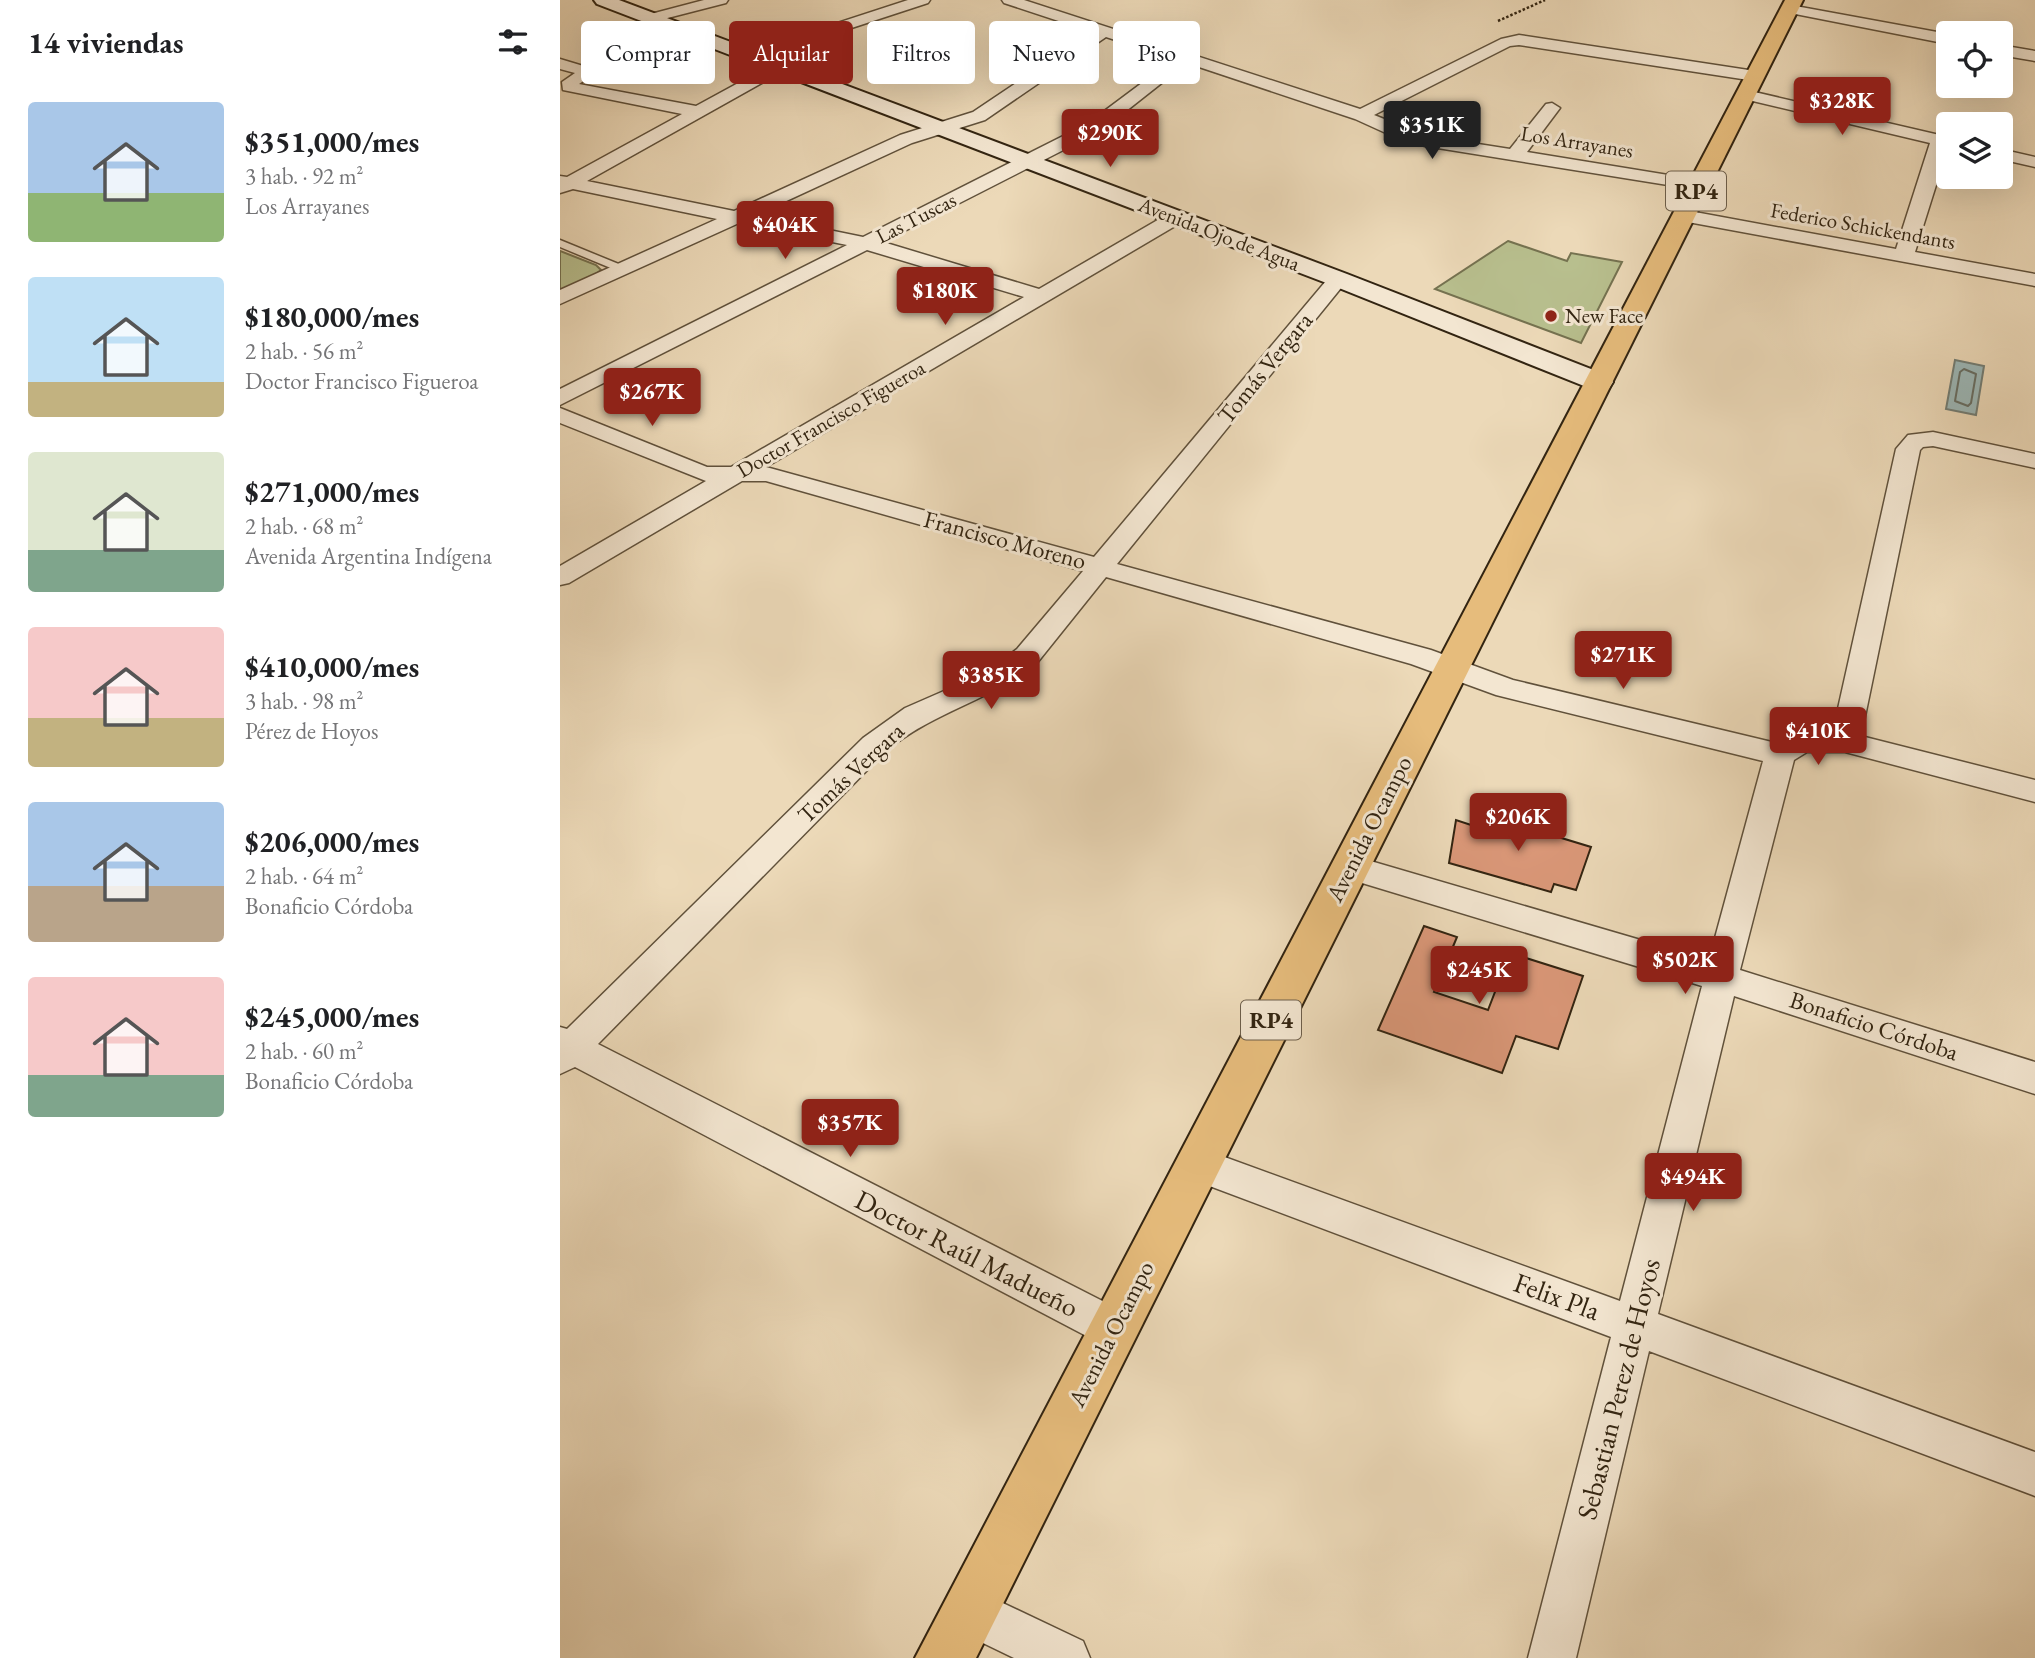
<!DOCTYPE html>
<html lang="es">
<meta charset="utf-8">
<style>
:root{--surface:#fff;--page:#f6f6f6;--text:#202124;--muted:#757577;--accent:#8f2418}
body{margin:0;font-family:"EB Garamond",serif;background:var(--page);color:var(--text);height:100vh;display:flex;flex-direction:column;font-size:26px;white-space:nowrap}
*{box-sizing:border-box;margin:0}
p{font-size:23px;color:var(--muted)}
.icon{flex:none;width:38px;height:38px;fill:none;stroke:currentColor;stroke-width:2;stroke-linecap:round;stroke-linejoin:round}
.map{position:relative;flex:1;overflow:hidden}
.drawer{display:flex;flex-direction:column;background:var(--surface);width:560px}
.drawer>*{flex:none}
.banner{position:absolute;left:21px;top:21px;width:665px;height:63px;display:flex;gap:14px}
.fabs{position:absolute;left:1376px;top:21px;display:grid;gap:14px}
.fabs a{display:grid;place-items:center;width:77px;height:77px;border-radius:7px;background:var(--surface);box-shadow:0 7px 28px #0002;font-size:35px}
.price{position:absolute;translate:-50% -60px;padding:0 16px;border-radius:7px;background:var(--accent);color:#fff;font-size:23px;line-height:46px;filter:drop-shadow(0 2px 4px #0008)}
.price::after{content:'';position:absolute;left:50%;top:42px;width:21px;height:16px;margin-left:-10px;background:inherit;clip-path:polygon(0 0,100% 0,50% 100%)}
.price.on{background:#222;color:#fff}
ul{padding:0;list-style:none}
li{display:flex;align-items:center;gap:21px;height:175px;padding:0 28px}
li span{display:grid;place-items:center;flex:none;width:196px;height:140px;border-radius:7px;color:#555}
li>.icon{margin-inline-start:auto}
span .icon{width:84px;height:84px;fill:#fffc;stroke-width:1}
li b{font-size:30px}
h2{display:flex;justify-content:space-between;align-items:center;height:84px;padding:0 28px;font-size:30px}
.pill{padding:0 24px;border-radius:7px;background:var(--surface);box-shadow:0 7px 28px #0002;font-size:24px;line-height:63px}
.pill.on{background:var(--accent);color:#fff}
main{display:flex;flex:1;min-height:0}
.map>svg:first-child{display:block}
.green{fill:#b8bf8e;stroke:#757250;stroke-width:2}
.water{fill:#9cb8b8;stroke:#727d75;stroke-width:2}
.lines{fill:none;stroke-linecap:round;stroke-linejoin:round}
.shore{stroke:#676e64;stroke-width:2}
.building{fill:#db9879;stroke:#322411;stroke-width:2}
.service-casing{stroke:#60513b;stroke-width:3}
.minor-casing{stroke:#60513b;stroke-width:3}
.secondary-casing{stroke:#322411;stroke-width:4}
.primary-casing{stroke:#322411;stroke-width:4}
.path{stroke:#322411;stroke-width:2.5;stroke-dasharray:2.5 2;stroke-linecap:butt}
.service{fill:#f3e6d1;fill-rule:evenodd}
.minor{fill:#f3e6d1;fill-rule:evenodd}
.secondary{fill:#f3e6d1;fill-rule:evenodd}
.primary{fill:#e6bc7c;fill-rule:evenodd}
.poi-dot{fill:#8f2418;stroke:#f3e6d1;stroke-width:2.5}
.labels{text-anchor:middle;stroke-width:6;stroke-linejoin:round;paint-order:stroke}
.far-street-label{font-size:21px;fill:#322411;stroke:#f3e6d1}
.far-poi-label{font-size:21px;fill:#322411;stroke:#f3e6d1;text-anchor:start}
.shield{fill:#f3e6d1;stroke:#6c5e4b;stroke-width:2}
.shield-label{font-size:23px;font-weight:bold;fill:#322411}
.street-label{font-size:24px;fill:#322411;stroke:#f3e6d1}
.near-street-label{font-size:28px;fill:#322411;stroke:#f3e6d1}
</style>
<main>
<section class="drawer">
<h2>14 viviendas<svg class="icon" aria-label="filters" viewBox="0 0 24 24"><path d="M4 7h16M4 17h16"/><circle cx="9" cy="7" r="2"/><circle cx="15" cy="17" r="2"/></svg></h2>
<ul>
<li><span style="background:linear-gradient(#a9c7e8 65%,#8fb573 0)"><svg class="icon" aria-label="home" viewBox="0 0 24 24"><path d="M3 11l9-7 9 7M6 9v11h12V9"/></svg></span><div><b>$351,000/mes</b><p>3 hab. · 92 m²</p><p>Los Arrayanes</p></div></li>
<li><span style="background:linear-gradient(#bfe0f5 75%,#c2b280 0)"><svg class="icon" aria-label="home" viewBox="0 0 24 24"><path d="M3 11l9-7 9 7M6 9v11h12V9"/></svg></span><div><b>$180,000/mes</b><p>2 hab. · 56 m²</p><p>Doctor Francisco Figueroa</p></div></li>
<li><span style="background:linear-gradient(#dfe7d0 70%,#7fa58c 0)"><svg class="icon" aria-label="home" viewBox="0 0 24 24"><path d="M3 11l9-7 9 7M6 9v11h12V9"/></svg></span><div><b>$271,000/mes</b><p>2 hab. · 68 m²</p><p>Avenida Argentina Indígena</p></div></li>
<li><span style="background:linear-gradient(#f6c9c9 65%,#c2b280 0)"><svg class="icon" aria-label="home" viewBox="0 0 24 24"><path d="M3 11l9-7 9 7M6 9v11h12V9"/></svg></span><div><b>$410,000/mes</b><p>3 hab. · 98 m²</p><p>Pérez de Hoyos</p></div></li>
<li><span style="background:linear-gradient(#a9c7e8 60%,#b9a48a 0)"><svg class="icon" aria-label="home" viewBox="0 0 24 24"><path d="M3 11l9-7 9 7M6 9v11h12V9"/></svg></span><div><b>$206,000/mes</b><p>2 hab. · 64 m²</p><p>Bonaficio Córdoba</p></div></li>
<li><span style="background:linear-gradient(#f6c9c9 70%,#7fa58c 0)"><svg class="icon" aria-label="home" viewBox="0 0 24 24"><path d="M3 11l9-7 9 7M6 9v11h12V9"/></svg></span><div><b>$245,000/mes</b><p>2 hab. · 60 m²</p><p>Bonaficio Córdoba</p></div></li>
</ul>
</section>
<div class="map">
<svg width="1475" height="1658" viewBox="0 0 1475 1658">
<rect width="100%" height="100%" fill="#ecd9b8"/>
<filter id="stains"><feTurbulence type="fractalNoise" baseFrequency=".00286" numOctaves="4"/><feColorMatrix values="0 0 0 0 .2 0 0 0 0 .09 0 0 0 0 .02 0 0 0 .5 -.17"/></filter>
<radialGradient id="worn" r=".72"><stop offset=".6" stop-color="#630" stop-opacity="0"/><stop offset="1" stop-color="#630" stop-opacity=".3"/></radialGradient>
<g class="green">
<path d="M948,241L1007,261L1011,253L1062,262L1021,343L875,289Z"/>
<path d="M0,251L36,265L41,270L33,276L0,291Z"/>
</g>
<path class="water" d="M1395,360L1424,366L1416,415L1386,409Z"/>
<g class="lines">
<path class="shore" d="M1404,369L1416,374L1411,403L1408,406L1395,401L1400,372Z"/>
</g>
<g class="building">
<path d="M916,812L1031,847L1016,890L994,884L991,892L889,863L896,820L911,825Z"/>
<path d="M864,926L897,937L874,992L928,1010L950,953L1023,976L998,1049L956,1036L942,1073L818,1030Z"/>
</g>
<g class="lines">
<defs>
<path id="service" d="M0,240L66,267L67,269L58,271L0,247Z"/>
<g id="minor">
<path d="M144,0H168L166,3L92,22L85,18L87,15Z"/>
<path d="M348,0H370L368,3L197,59L191,61L183,56L185,53Z"/>
<path d="M442,0H464L800,109L941,39L959,35L1195,71L1203,76L1195,81L959,45L950,46L814,115L867,136L950,149L986,104L992,103L1000,108L967,152L1145,181L1148,185L1139,190L865,146L839,139L795,119L627,63L551,123L521,141L323,242L479,289L608,214H622L625,218L622,222L206,467L534,557L771,275H785L788,279L785,283L557,564L871,650L953,680L1216,743L1241,731H1273L1336,449L1348,435L1373,432L1475,454V468L1373,446L1363,447L1360,450L1301,736L1475,780V802L1285,752H1247L1234,760L1180,970L1475,1062V1094L1174,996L1098,1314L1475,1452V1496L1089,1351L1016,1658H968L1051,1337L623,1176L618,1164L623,1152L637,1147L1060,1301L1142,986L779,876L774,867L779,858L790,855L1149,960L1203,761L936,695L851,664L546,577L477,663C429,702 373,711 325,752L38,1044L568,1314L574,1329L568,1344L553,1350L15,1067L0,1074V1027L7,1029L303,738L345,708L416,677L443,660L457,649L523,571L206,481H182L9,583L0,585V566L146,481L0,423V408L147,467H171L464,297L307,250L0,405V389L287,245L179,223L0,304V290L157,219L13,189L0,193V176L7,177L122,114L3,90L2,82L15,73L0,69V59L30,68L32,75L19,84L136,106L213,64H225L227,67L225,70L27,181L174,211L340,135L413,112L532,32L444,3ZM546,37L614,59L539,115L509,133L303,237L196,215L352,143L425,120Z"/>
<path d="M1230,5L1388,34V44L1225,12L1223,9Z"/>
<path d="M1440,45L1475,51V61L1440,55Z"/>
<path d="M1186,90L1388,137V147L1355,252L1475,274V286L1117,220L1115,216L1124,210L1336,249L1370,143L1180,98L1178,95L1180,92Z"/>
<path d="M1440,149L1475,157V167L1440,159Z"/>
<path d="M409,1587L523,1641L530,1658H454L392,1628L385,1611L392,1594Z"/>
</g>
<path id="secondary" d="M34,0H59L787,274L1049,376L1053,382L1049,388L1039,390L1029,388L769,284L37,4Z"/>
<path id="primary" d="M1225,0H1243L416,1658H355Z"/>
</defs>
<use href="#service" class="service-casing"/>
<use href="#minor" class="minor-casing"/>
<use href="#secondary" class="secondary-casing"/>
<use href="#primary" class="primary-casing"/>
<path class="path" d="M938,21L985,0"/>
<use href="#service" class="service"/>
<use href="#minor" class="minor"/>
<use href="#secondary" class="secondary"/>
<use href="#primary" class="primary"/>
</g>
<circle class="poi-dot" cx="991" cy="316" r="7"/>
<g class="labels">
<g class="far-street-label">
<text transform="translate(1017 142) rotate(9)" y="7">Los Arrayanes</text>
<text transform="translate(356 218) rotate(-27)" y="7">Las Tuscas</text>
<text transform="translate(1303 226) rotate(10)" y="7">Federico Schickendants</text>
<text transform="translate(659 234) rotate(21)" y="7">Avenida Ojo de Agua</text>
<text transform="translate(271 419) rotate(-30)" y="7">Doctor Francisco Figueroa</text>
</g>
<g class="far-poi-label">
<text x="1005" y="323">New Face</text>
</g>
<g class="shield">
<rect x="1106" y="171.5" width="60" height="39" rx="5"/>
<rect x="681" y="1000.5" width="60" height="39" rx="5"/>
</g>
<g class="shield-label">
<text x="1136" y="199">RP4</text>
<text x="711" y="1028">RP4</text>
</g>
<g class="street-label">
<text transform="translate(705 368) rotate(-51)" y="8">Tomás Vergara</text>
<text transform="translate(445 540) rotate(15)" y="8">Francisco Moreno</text>
<text transform="translate(291 773) rotate(-43)" y="8">Tomás Vergara</text>
<text transform="translate(809 829) rotate(-63)" y="8">Avenida Ocampo</text>
<text transform="translate(1314 1026) rotate(18)" y="8">Bonaficio Córdoba</text>
<text transform="translate(551 1334) rotate(-63)" y="8">Avenida Ocampo</text>
</g>
<g class="near-street-label">
<text transform="translate(407 1253) rotate(27)" y="10">Doctor Raúl Madueño</text>
<text transform="translate(997 1296) rotate(20)" y="10">Felix Pla</text>
<text transform="translate(1058 1389) rotate(-76)" y="10">Sebastian Perez de Hoyos</text>
</g>
</g>
<rect width="100%" height="100%" filter="url(#stains)"/>
<rect width="100%" height="100%" fill="url(#worn)"/>
</svg>
<div class="fabs">
<a><svg class="icon" aria-label="locate" viewBox="0 0 24 24"><circle cx="12" cy="12" r="6"/><path d="M12 2v4M12 18v4M2 12h4M18 12h4"/></svg></a>
<a><svg class="icon" aria-label="layers" viewBox="0 0 24 24"><path d="M12 4l9 5-9 5-9-5zM3 14l9 5 9-5"/></svg></a>
</div>
<b class="price" style="left:1282px;top:137px">$328K</b>
<b class="price on" style="left:872px;top:161px">$351K</b>
<b class="price" style="left:550px;top:169px">$290K</b>
<b class="price" style="left:225px;top:261px">$404K</b>
<b class="price" style="left:385px;top:327px">$180K</b>
<b class="price" style="left:92px;top:428px">$267K</b>
<b class="price" style="left:1063px;top:691px">$271K</b>
<b class="price" style="left:431px;top:711px">$385K</b>
<b class="price" style="left:1258px;top:767px">$410K</b>
<b class="price" style="left:958px;top:853px">$206K</b>
<b class="price" style="left:1125px;top:996px">$502K</b>
<b class="price" style="left:919px;top:1006px">$245K</b>
<b class="price" style="left:290px;top:1159px">$357K</b>
<b class="price" style="left:1133px;top:1213px">$494K</b>
<div class="banner">
<a class="pill">Comprar</a>
<a class="pill on">Alquilar</a>
<a class="pill">Filtros</a>
<a class="pill">Nuevo</a>
<a class="pill">Piso</a>
</div>
</div>
</main>
